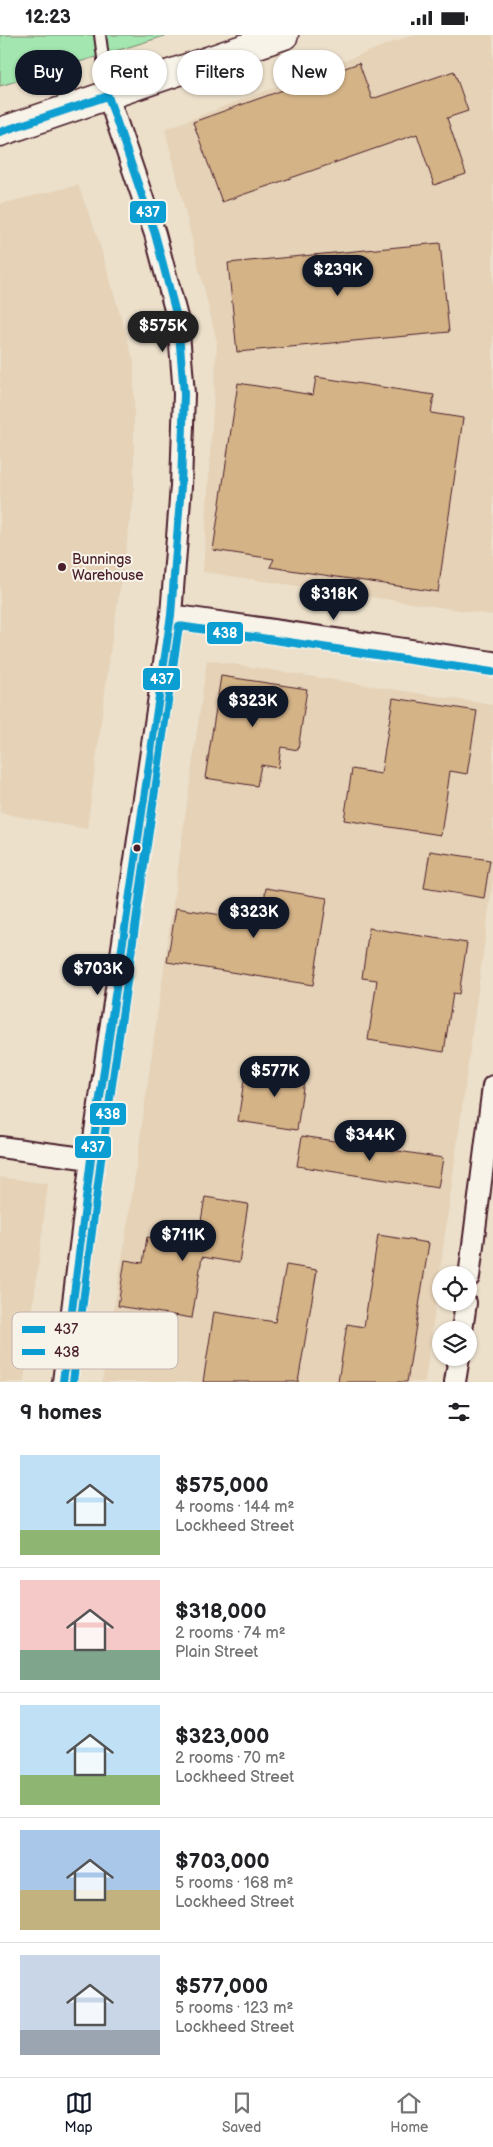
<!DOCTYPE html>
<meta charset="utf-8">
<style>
:root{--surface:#fff;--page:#f2f2f2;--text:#202124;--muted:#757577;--line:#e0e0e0;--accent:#111827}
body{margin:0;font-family:"Balsamiq Sans",sans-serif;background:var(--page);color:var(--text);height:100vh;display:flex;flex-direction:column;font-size:19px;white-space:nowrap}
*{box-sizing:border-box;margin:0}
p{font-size:16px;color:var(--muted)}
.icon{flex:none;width:28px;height:28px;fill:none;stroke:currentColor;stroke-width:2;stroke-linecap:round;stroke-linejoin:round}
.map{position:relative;height:1347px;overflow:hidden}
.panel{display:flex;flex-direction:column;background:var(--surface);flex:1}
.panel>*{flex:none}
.top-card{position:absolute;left:15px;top:15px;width:464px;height:45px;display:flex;gap:10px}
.controls{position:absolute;left:432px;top:1231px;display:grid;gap:10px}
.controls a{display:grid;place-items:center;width:45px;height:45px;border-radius:50%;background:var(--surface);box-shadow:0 1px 4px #0004;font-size:25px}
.price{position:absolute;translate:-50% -42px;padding:0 11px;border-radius:18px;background:var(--accent);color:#fff;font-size:16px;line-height:32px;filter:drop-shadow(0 1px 2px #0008)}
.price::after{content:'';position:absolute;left:50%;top:30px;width:15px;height:11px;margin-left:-8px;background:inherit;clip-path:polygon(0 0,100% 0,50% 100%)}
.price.on{background:#222;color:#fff}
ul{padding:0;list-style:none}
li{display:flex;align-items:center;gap:15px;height:125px;padding:0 20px}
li+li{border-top:1px solid var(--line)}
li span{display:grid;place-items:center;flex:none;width:140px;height:100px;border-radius:0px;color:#555}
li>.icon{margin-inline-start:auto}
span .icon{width:60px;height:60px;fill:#fffc;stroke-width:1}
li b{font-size:21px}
h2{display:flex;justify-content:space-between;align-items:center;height:60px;padding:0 20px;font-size:21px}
.chip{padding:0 18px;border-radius:22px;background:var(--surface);box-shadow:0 1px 4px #0004;font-size:18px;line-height:45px}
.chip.on{background:var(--accent);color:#fff}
.status{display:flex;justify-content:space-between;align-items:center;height:35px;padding:0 25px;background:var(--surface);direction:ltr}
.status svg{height:14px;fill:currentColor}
.tab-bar{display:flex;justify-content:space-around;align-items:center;height:70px;border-top:1px solid var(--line);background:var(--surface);font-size:14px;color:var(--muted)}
.tab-bar a{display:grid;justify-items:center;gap:2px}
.tab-bar .on{color:var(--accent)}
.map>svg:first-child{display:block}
.built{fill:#e5d2b7}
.green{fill:#a3e6b0;stroke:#76826e}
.building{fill:#d4b387;stroke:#4a1f2b}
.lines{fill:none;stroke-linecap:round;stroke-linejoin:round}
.service-casing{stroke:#4a1f2b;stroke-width:14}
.minor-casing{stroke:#4a1f2b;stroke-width:24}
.secondary-casing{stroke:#4a1f2b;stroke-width:31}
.service{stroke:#f7f3e8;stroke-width:10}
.minor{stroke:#f7f3e8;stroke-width:20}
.secondary{stroke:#f7f3e8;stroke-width:28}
.bus-1-casing{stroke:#f7f3e8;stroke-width:11}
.bus-2-casing{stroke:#f7f3e8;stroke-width:11}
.bus-1{stroke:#0b9ed2;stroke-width:8}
.bus-2{stroke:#0b9ed2;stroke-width:8}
.poi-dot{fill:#4a1f2b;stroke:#f7f3e8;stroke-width:2}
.labels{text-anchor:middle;stroke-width:4;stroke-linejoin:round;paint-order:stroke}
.poi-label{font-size:14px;fill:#4a1f2b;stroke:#f7f3e8;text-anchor:start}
.key{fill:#f7f3e8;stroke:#c3b3af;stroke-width:1}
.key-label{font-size:14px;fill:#4a1f2b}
.line-badge{stroke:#f7f3e8;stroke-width:2}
.badge-label{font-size:14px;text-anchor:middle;font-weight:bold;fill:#fff}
</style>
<div class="status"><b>12:23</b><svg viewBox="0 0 49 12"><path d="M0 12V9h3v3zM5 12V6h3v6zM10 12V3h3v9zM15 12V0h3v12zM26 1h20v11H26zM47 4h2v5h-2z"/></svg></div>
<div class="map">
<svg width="493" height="1347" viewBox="0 0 493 1347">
<rect width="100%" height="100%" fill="#ece0cb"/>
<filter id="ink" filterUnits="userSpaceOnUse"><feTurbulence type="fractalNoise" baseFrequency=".02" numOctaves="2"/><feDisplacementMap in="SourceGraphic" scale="10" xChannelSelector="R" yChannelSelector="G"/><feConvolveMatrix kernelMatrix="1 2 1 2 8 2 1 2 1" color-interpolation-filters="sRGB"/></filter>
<g filter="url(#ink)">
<g class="built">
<path d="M412,0H493V580L203,537L217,307L165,94Z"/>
<path d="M78,150L97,200L134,327V462L112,603L87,794L0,778V169Z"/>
<path d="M207,625L493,670V844L425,1347H102L132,1161Z"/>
<path d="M0,1142L48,1149L24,1347H0Z"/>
</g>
<path class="green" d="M0,0H168L0,51Z"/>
<g class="building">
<path d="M359,28L372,64L454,36L468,76L447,83L466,139L434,150L417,99L222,167L193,87Z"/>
<path d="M440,208L449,297L237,317L228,228Z"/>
<path d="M316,342L434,360L431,378L463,383L438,557L270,532L274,524L213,515L238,348L313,360Z"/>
<path d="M221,641L307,654L298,715L281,712L278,733L261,730L257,751L205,743Z"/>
<path d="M393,663L477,676L467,739L450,736L441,800L344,785L352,734L381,739Z"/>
<path d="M430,816L490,825L484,863L424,853Z"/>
<path d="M266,853L327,863L313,950L167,927L176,873L261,886Z"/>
<path d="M369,893L467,908L459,959L453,958L444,1017L368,1005L377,945L362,943Z"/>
<path d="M275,1026L306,1031L297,1095L238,1086L244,1045L271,1050Z"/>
<path d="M302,1101L443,1123L438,1153L297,1131Z"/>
<path d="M205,1162L248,1169L239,1228L202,1222L192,1283L118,1271L125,1225L143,1228L147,1202L197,1210Z"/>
<path d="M378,1200L429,1208L407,1347H338L347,1289L364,1292Z"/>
<path d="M286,1230L317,1235L298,1347H203L214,1277L275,1287Z"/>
</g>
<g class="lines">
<defs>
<path id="service" d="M100,0L108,60"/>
<g id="minor">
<path d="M171,580L493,627"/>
<path d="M0,1112L91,1124"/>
<path d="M469,1242L493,1051"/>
<path d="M462,1295L466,1268"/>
<path d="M63,1347L91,1124L171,580L181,451L184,359L178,286L155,199L108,61"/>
<path d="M455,1347L459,1322"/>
</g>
<path id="secondary" d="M0,97L284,0"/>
</defs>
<use href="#service" class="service-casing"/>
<use href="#minor" class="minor-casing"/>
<use href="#secondary" class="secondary-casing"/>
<use href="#service" class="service"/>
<use href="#minor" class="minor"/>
<use href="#secondary" class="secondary"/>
<defs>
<path id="bus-1" d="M0,97L108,61L155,199L178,286L184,359L181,451L171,580L91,1124L63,1347"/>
<path id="bus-2" d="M73,1347L101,1125L179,591L492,637"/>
</defs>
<use href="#bus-1" class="bus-1-casing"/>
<use href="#bus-2" class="bus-2-casing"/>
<use href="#bus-1" class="bus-1"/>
<use href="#bus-2" class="bus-2"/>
</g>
</g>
<g class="poi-dot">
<circle cx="62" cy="532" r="5"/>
<circle cx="137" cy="813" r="4.5"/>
</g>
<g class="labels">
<g class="poi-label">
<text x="72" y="529">Bunnings<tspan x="72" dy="16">Warehouse</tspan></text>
</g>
</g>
<rect x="12" y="1277" width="166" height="57" rx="8" class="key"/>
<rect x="22" y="1291" width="23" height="7" fill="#0b9ed2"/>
<rect x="22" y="1314" width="23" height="6" fill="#0b9ed2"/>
<g class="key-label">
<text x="54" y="1299">437</text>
<text x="54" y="1322">438</text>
</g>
<g class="line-badge">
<rect x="129" y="165" width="38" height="24" rx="5" fill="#0b9ed2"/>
<rect x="206" y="586" width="38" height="24" rx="5" fill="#0b9ed2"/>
<rect x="142" y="632" width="39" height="24" rx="5" fill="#0b9ed2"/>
<rect x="89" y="1067" width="38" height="24" rx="5" fill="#0b9ed2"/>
<rect x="74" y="1100" width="38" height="24" rx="5" fill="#0b9ed2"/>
</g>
<g class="badge-label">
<text x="148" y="182">437</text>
<text x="225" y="603">438</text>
<text x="162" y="649">437</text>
<text x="108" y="1084">438</text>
<text x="93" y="1117">437</text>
</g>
</svg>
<div class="controls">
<a><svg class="icon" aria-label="locate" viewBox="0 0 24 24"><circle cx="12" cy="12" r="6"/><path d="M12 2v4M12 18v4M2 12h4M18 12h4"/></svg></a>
<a><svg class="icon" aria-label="layers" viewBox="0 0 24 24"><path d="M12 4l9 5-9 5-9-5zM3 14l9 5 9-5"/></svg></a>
</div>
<b class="price" style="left:338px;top:262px">$239K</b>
<b class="price on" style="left:163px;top:318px">$575K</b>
<b class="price" style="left:334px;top:586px">$318K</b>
<b class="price" style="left:253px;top:693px">$323K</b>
<b class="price" style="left:254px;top:904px">$323K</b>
<b class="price" style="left:98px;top:961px">$703K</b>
<b class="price" style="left:275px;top:1063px">$577K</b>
<b class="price" style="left:370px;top:1127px">$344K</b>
<b class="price" style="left:183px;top:1227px">$711K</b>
<div class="top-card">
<a class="chip on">Buy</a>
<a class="chip">Rent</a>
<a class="chip">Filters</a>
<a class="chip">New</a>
</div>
</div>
<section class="panel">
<h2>9 homes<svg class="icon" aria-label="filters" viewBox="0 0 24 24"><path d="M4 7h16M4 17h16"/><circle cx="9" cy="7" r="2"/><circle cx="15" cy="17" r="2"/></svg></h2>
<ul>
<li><span style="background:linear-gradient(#bfe0f5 75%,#8fb573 0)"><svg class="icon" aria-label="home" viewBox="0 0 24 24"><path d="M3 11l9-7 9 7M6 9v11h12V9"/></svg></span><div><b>$575,000</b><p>4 rooms · 144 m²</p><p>Lockheed Street</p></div></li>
<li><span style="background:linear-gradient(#f6c9c9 70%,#7fa58c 0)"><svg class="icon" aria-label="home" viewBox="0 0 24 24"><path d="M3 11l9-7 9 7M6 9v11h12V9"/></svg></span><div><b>$318,000</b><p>2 rooms · 74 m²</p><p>Plain Street</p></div></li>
<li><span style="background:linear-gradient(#bfe0f5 70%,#8fb573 0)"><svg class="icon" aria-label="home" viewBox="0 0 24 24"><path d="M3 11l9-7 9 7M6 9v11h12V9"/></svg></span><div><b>$323,000</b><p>2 rooms · 70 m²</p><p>Lockheed Street</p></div></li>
<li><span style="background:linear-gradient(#a9c7e8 60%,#c2b280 0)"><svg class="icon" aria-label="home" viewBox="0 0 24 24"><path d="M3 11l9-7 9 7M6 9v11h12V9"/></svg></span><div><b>$703,000</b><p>5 rooms · 168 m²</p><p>Lockheed Street</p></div></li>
<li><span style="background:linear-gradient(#c9d6e8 75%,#9aa5b1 0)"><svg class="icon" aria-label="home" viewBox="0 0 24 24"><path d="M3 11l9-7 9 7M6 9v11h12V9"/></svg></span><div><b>$577,000</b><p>5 rooms · 123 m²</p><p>Lockheed Street</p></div></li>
</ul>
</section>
<nav class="tab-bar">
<a class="on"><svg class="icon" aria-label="map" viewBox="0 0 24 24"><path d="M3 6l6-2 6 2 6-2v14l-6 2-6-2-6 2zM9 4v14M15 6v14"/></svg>Map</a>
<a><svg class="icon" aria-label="saved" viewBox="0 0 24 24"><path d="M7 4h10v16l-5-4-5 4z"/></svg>Saved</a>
<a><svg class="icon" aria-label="home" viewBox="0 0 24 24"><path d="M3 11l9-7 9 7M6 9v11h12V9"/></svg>Home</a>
</nav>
